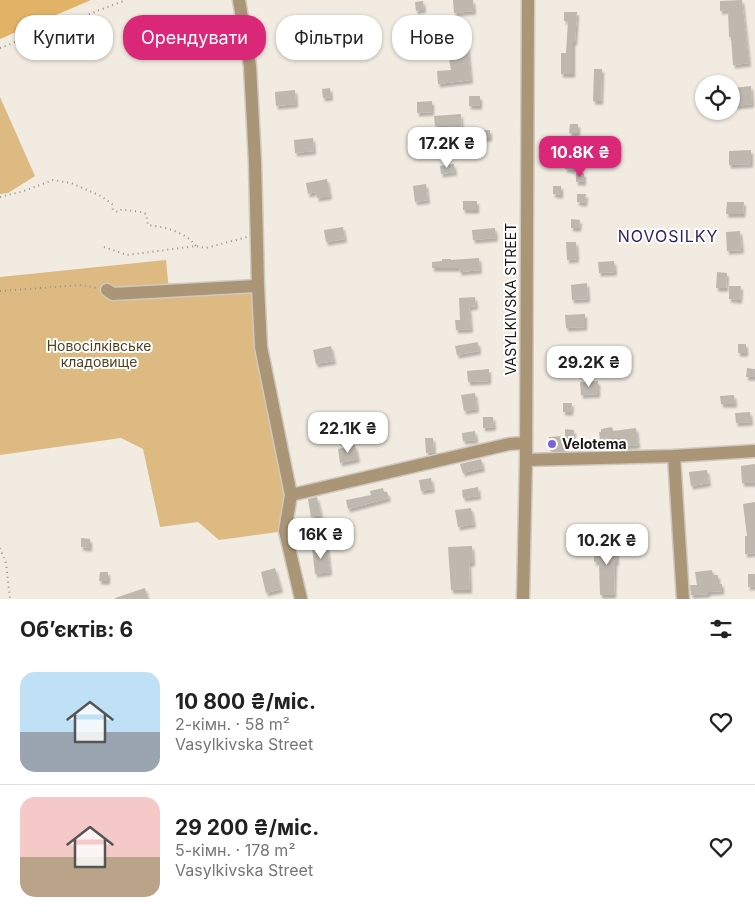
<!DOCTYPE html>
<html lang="uk">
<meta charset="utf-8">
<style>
:root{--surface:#fff;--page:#f2f2f2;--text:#222;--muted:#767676;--line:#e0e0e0;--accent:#db2777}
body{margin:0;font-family:Inter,sans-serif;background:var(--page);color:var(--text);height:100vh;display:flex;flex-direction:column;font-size:19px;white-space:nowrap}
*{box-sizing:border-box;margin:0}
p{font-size:16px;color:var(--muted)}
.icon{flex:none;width:28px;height:28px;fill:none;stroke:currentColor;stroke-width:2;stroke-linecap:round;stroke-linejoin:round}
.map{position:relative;height:599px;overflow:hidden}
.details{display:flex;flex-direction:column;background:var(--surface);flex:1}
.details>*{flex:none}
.banner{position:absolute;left:15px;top:15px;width:500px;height:45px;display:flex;gap:10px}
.controls{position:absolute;left:695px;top:75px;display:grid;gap:10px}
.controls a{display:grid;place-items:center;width:45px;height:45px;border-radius:50%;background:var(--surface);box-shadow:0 1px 4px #0004;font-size:25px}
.price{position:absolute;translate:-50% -42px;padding:0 11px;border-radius:10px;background:#fff;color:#222;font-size:16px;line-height:32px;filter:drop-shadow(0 1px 2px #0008)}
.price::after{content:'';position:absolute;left:50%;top:30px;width:15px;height:11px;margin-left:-8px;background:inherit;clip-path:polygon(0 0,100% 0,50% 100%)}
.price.current{background:var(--accent);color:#fff}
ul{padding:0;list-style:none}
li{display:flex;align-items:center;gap:15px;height:125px;padding:0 20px}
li+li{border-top:1px solid var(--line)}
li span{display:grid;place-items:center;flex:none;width:140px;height:100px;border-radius:15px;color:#555}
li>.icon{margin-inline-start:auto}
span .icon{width:60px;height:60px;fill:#fffc;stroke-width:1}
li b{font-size:21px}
h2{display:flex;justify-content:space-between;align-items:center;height:60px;padding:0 20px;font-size:21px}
.chip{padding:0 18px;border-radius:20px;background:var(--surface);box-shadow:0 1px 4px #0004;font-size:18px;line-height:45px}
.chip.current{background:var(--accent);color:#fff}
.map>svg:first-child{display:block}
.green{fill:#deba83}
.forest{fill:#e2b367}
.building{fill:#beb8af;filter:url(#shadow)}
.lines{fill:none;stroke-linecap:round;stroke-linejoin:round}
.minor-casing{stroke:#cfc9c0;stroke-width:15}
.path{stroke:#96928b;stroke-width:2;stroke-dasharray:1 4;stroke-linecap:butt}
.minor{stroke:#aa9677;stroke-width:12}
.poi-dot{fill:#7a62dd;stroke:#fff;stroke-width:2}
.labels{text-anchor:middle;stroke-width:4;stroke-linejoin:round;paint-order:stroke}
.street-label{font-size:14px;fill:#1a1814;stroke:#fff}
.park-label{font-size:14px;fill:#533f1e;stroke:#fff}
.poi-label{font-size:14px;font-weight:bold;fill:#1a1814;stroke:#fff;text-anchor:start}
.quarter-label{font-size:16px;letter-spacing:1px;fill:#2f245e;stroke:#fff}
</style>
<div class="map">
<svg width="755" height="599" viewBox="0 0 755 599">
<defs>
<filter id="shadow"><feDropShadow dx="2" dy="3.5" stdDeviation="1" flood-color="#0004"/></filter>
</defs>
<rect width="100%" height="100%" fill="#f1ebe1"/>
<g class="green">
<path d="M0,97L35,176L8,193L0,194Z"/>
<path d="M166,260L169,291L258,286L261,347L291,495L285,531L219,540L198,522L160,527L143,449L121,438L0,455V277Z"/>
</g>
<path class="forest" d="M0,0H91L0,39Z"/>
<g class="building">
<path d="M453,0H473L474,11L454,13Z"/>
<path d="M742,0L749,63L733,65L731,37H729L728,10L720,11V1Z"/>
<path d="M423,1L424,9L416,11L415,2Z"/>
<path d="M564,12H577L575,42H573V74H561V53H566L568,21H564Z"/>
<path d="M419,36L420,45L412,46L411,37Z"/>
<path d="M293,39L294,48L279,49L278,40Z"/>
<path d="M467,42L471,80L438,84L437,71L451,70L447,46Z"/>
<path d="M594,69H602L601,101H593Z"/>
<path d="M751,86L752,104L735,106L733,88Z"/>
<path d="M330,88L331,97L323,98L322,89Z"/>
<path d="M295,90L296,104L276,106L275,92Z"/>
<rect x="469" y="96" width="11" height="10"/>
<path d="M432,101V112L417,113V102Z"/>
<path d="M461,114L462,146H448V125L435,126L434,116Z"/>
<path d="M570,124H578V133H569Z"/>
<rect x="479" y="130" width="11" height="8"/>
<path d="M313,138L314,151L295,153L294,140Z"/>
<path d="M557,143H565V152L556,151Z"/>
<path d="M751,150V164L729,165V151Z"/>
<path d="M565,161H574L573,170L565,169Z"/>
<path d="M454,164L455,172L441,174L440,166Z"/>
<rect x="576" y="173" width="8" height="9"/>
<path d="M327,179L330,196L317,198L316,192L308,194L306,183Z"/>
<path d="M426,184L428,200L415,202L413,186Z"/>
<path d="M553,186H561V195L553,194Z"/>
<path d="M577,194H586L585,203L577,202Z"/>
<rect x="463" y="201" width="14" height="9"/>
<path d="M727,202H744L743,214H726Z"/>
<path d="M571,219L580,220L579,228H571Z"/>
<path d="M343,227L345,239L326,242L324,230Z"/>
<path d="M495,228L496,238L473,240L472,230Z"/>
<path d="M740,231L742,250L727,251L726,232Z"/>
<path d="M566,242H576L577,259L567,260Z"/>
<path d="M479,258L480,270L460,272L459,268H432V262L442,261V259H451V260Z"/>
<path d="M614,261L615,272L599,273L598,262Z"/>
<path d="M717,272L727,273L726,288H716Z"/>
<path d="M587,283L588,299L572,300L571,285Z"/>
<path d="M729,286H741L740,300L729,299Z"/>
<path d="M475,297L476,306L469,307L471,329L456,330L455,320H460L459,298Z"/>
<path d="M585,314V327L566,328L565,315Z"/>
<path d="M478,342L479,351L457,355L455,346Z"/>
<rect x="738" y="344" width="8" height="9"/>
<path d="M331,346L334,361L316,364L313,350Z"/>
<path d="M576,361L585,362L584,370H576Z"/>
<path d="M747,368L755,369V377H746Z"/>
<path d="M489,369V381L468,382L467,371Z"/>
<path d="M598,381V394L581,395L580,382Z"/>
<path d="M475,393L477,409L464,411L461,395Z"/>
<path d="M734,395L735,404H721L720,396Z"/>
<path d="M563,403H572L571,412H563Z"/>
<path d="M750,412L751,422L736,423L735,413Z"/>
<path d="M483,417H493L494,427L483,428Z"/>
<path d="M612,427L613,431L636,428L638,445L621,447L620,437L600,439L599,432H601V429Z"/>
<path d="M565,429L574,430L573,438H565Z"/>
<path d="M475,431L476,440L463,441L462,433Z"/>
<path d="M563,436L565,451H550L549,437Z"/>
<path d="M425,438H433L434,452L426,453Z"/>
<path d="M355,445L358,459L340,463L338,449Z"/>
<path d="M481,459L483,468L463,473L460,464Z"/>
<path d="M755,464V483H742L741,466Z"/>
<path d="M707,470L709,483L691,486L689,472Z"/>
<path d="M431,478L433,489L421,491L419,480Z"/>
<path d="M478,487L479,496L463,498L462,490Z"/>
<path d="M383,488L384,492H387L389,498L348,509L346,500L371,495L370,491Z"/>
<path d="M317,497L321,515L311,517L308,499Z"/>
<path d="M755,502V553L745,554V536H747L743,504Z"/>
<path d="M471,508L474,524L458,527L455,510Z"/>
<path d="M81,538L90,539V548L81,547Z"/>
<path d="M597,541H616L617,562H615L614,595H600L599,562H594V555L597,554Z"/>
<path d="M327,545L330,572L315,574L312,547Z"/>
<path d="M472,546L473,563H469L470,590H451L448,547Z"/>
<path d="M275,568L281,589L266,593L261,572Z"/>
<path d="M712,570L713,575H718V583L722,584V591L708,592V594L691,595L690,585H697L695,572Z"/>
<path d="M100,572H108V581H99Z"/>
<path d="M748,574H755V586L748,587Z"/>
<path d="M145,588L148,599H115V598Z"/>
</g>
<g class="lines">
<defs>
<g id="minor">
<path d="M239,0L250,66L255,162L258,286L261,347L291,495L285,531L301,599"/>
<path d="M107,290L113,294L258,286"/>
<path d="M674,456L683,599"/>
<path d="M526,460L674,456L755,451"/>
<path d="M291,495L509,444L525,443"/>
<path d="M523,599L526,460L528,0"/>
</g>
</defs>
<use href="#minor" class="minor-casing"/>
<g class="path">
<path d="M0,48L126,0"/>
<path d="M0,197L24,191L53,180L71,183L101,196L112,204L113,210L118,212L122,209C132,212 138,210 146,214L148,225C166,227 185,232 196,246"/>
<path d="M104,247L127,255L196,246L206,248L247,237"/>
<path d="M0,291L82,285L97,288"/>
<path d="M0,548L6,563L10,599"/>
</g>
<use href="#minor" class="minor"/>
</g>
<circle class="poi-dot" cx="552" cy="444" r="5"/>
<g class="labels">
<g class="street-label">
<text transform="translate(511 299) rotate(-90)" y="5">VASYLKIVSKA STREET</text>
</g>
<g class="park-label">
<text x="99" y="351">Новосілківське<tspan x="99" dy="16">кладовище</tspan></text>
</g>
<g class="poi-label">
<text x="562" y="449">Velotema</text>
</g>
<g class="quarter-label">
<text x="668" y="242">NOVOSILKY</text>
</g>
</g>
</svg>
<div class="controls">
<a><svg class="icon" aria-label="locate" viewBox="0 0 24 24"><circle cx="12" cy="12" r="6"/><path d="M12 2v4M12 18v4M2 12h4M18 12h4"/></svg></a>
</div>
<b class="price" style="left:447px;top:169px">17.2K ₴</b>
<b class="price current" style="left:580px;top:178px">10.8K ₴</b>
<b class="price" style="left:589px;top:388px">29.2K ₴</b>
<b class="price" style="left:348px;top:454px">22.1K ₴</b>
<b class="price" style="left:321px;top:560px">16K ₴</b>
<b class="price" style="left:607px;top:566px">10.2K ₴</b>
<div class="banner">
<a class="chip">Купити</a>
<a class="chip current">Орендувати</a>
<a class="chip">Фільтри</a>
<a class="chip">Нове</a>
</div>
</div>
<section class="details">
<h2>Об’єктів: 6<svg class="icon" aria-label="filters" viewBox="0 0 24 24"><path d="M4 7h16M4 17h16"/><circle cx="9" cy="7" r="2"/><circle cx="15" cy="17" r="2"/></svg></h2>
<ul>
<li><span style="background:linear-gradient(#bfe0f5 60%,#9aa5b1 0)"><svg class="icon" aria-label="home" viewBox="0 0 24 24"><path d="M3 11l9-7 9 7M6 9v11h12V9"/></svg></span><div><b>10 800 ₴/міс.</b><p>2-кімн. · 58 m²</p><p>Vasylkivska Street</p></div><svg class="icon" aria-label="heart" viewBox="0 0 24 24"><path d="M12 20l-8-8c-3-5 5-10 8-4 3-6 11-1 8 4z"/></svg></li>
<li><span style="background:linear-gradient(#f6c9c9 60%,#b9a48a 0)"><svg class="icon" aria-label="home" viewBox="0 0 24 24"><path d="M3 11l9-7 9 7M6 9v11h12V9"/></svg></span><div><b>29 200 ₴/міс.</b><p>5-кімн. · 178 m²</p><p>Vasylkivska Street</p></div><svg class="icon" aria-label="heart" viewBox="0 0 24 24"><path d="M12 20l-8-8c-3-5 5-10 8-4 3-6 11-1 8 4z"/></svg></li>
</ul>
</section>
